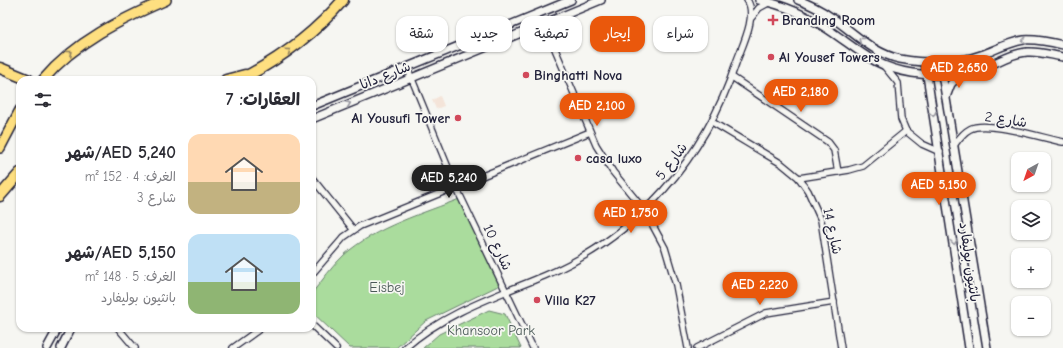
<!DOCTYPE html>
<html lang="ar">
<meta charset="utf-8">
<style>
:root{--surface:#fff;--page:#f2f2f3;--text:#2b2b33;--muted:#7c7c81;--accent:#ea580c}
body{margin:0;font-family:"Comic Neue","Playpen Sans Arabic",sans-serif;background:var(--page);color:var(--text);direction:rtl;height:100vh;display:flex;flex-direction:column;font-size:15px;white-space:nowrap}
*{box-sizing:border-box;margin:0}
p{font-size:13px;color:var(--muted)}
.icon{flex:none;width:22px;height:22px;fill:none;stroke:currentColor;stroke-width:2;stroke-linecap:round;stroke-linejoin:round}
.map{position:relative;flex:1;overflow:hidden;direction:ltr}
.side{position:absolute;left:16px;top:76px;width:300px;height:256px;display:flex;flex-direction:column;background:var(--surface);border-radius:12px;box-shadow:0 1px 3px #0004;direction:rtl}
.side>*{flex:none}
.guide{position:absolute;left:328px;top:16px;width:380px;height:36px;direction:rtl;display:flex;gap:8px}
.needle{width:26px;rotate:220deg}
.fabs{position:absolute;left:1011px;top:152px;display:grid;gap:8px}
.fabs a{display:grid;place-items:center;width:40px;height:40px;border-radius:8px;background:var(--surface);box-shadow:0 1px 3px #0004;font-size:20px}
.price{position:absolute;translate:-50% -34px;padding:0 9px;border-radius:14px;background:var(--accent);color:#fff;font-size:13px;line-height:26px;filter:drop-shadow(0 1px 2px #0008)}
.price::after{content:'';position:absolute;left:50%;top:24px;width:12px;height:9px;margin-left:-6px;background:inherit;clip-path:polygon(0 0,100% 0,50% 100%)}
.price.active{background:#222;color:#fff}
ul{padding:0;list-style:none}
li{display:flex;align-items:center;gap:12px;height:100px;padding:0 16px}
li span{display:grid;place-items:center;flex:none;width:112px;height:80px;border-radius:12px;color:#555}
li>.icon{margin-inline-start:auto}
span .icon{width:48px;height:48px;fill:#fffc;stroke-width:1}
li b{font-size:17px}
h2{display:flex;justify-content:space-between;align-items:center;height:48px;padding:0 16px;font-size:17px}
.chip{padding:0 14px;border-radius:12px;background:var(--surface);box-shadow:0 1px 3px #0004;font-size:14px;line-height:36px}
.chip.active{background:var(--accent);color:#fff}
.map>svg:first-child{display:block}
.built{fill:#f4e4d9}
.green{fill:#aadc9d;stroke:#667f6c}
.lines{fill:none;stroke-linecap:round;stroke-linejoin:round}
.minor-casing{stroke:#22223b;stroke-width:8}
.tertiary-casing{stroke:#22223b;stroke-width:10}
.primary-casing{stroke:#22223b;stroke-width:12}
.motorway-casing{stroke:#22223b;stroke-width:13}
.minor{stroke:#f6f6f2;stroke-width:5.5}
.tertiary{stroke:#f6f6f2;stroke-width:7}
.primary{stroke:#fedf80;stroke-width:9}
.motorway{stroke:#fedf80;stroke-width:10}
.oneway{stroke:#9797a0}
.oneway2{stroke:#90805e}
.poi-dot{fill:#d1495b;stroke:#f6f6f2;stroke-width:1.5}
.labels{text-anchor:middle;stroke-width:3.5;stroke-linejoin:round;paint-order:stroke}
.poi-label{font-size:14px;font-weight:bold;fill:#22223b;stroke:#f6f6f2;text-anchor:start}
.street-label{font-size:14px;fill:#22223b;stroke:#f6f6f2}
.park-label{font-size:14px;fill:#4b5a58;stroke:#f6f6f2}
</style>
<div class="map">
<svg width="1063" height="348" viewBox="0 0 1063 348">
<rect width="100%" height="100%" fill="#f6f6f2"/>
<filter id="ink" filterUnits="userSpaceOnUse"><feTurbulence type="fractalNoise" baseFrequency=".025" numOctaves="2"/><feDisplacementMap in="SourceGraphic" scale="8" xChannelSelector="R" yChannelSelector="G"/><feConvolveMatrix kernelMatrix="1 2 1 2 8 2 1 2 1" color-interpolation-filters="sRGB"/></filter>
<g filter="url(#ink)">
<path class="built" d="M440,96L444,106L436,109L432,100Z"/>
<g class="green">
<path d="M462,198L502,284L426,321L396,348H350L312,312V293C322,281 332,266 344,255C375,227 424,213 462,198Z"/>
<path d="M489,310L505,314L521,348H423L439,334Z"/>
</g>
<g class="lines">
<defs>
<g id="minor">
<path d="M752,17L759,8L770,2"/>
<path d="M554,19L552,42L596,145L613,172L645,211L665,248L676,285L688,348"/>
<path d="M533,28L543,33L552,41"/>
<path d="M884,66L898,83L901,119L906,131L922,144L940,152"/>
<path d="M407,67L456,187L533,348"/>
<path d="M732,77L828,142L834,150L838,172"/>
<path d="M712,122L782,164L799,178L808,191L821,220L841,348"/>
<path d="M953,147C958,140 962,133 970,129C986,120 1043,138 1063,142"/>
<path d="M312,178L353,229"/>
<path d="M799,178L849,170L863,166L906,131"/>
<path d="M312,274L344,237L360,226L590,132"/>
<path d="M312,325L336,348"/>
<path d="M118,328L135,348"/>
<path d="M233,348L261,328"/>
<path d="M405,348C444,313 496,296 544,276C637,237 705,158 736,63C742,46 758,15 747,0"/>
<path d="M697,348L766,313L834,302"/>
</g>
<g id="tertiary">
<path d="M759,0C784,5 808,16 829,30C859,50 874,67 912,73C937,77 966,75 990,65C1002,60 1013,53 1027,52C1039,51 1051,55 1063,57"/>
<path d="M798,0C809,4 821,10 831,17C854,32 872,53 900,59C928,64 957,64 984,54C997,49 1010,42 1024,40C1037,39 1050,42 1063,45"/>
<path d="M925,62L969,348"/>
<path d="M940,62L987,348"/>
<path d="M946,97L951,84L962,73"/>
<path d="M312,106L571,0"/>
<path d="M312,119L601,0"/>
<path d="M47,348L58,328"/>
<path d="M61,348L71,328"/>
</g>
<g id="primary">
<path d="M43,80C76,41 120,20 166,0"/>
<path d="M0,148L20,110"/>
</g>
<g id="motorway">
<path d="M0,68L29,80"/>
<path d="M226,80L245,75"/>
<path d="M239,80C279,60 314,34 343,0"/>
<path d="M0,196L20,173"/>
</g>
</defs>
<use href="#minor" class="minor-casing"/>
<use href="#tertiary" class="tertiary-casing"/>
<use href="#primary" class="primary-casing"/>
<use href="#motorway" class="motorway-casing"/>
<use href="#minor" class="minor"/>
<use href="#tertiary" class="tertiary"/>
<use href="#primary" class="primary"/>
<use href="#motorway" class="motorway"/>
</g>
<defs><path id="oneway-chevron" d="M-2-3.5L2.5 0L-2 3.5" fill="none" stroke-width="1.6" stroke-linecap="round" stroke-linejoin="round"/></defs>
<g class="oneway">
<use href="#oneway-chevron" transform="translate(861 40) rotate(-143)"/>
<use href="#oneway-chevron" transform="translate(1024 41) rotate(175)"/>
<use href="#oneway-chevron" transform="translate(348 104) rotate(-22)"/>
<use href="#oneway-chevron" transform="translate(933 114) rotate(80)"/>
<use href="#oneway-chevron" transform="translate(954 242) rotate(82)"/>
</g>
<g class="oneway2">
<use href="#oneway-chevron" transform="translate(288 51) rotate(-36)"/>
<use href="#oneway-chevron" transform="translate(70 53) rotate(-39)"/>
</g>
</g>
<g class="poi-dot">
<path d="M771 14h4v4h4v4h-4v4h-4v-4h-4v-4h4z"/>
<circle cx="771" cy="57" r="4"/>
<circle cx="526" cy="75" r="4"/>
<circle cx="458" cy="118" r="4"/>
<circle cx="578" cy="158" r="4"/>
<circle cx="537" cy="300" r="4"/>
</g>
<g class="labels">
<g class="poi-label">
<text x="782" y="25">Branding Room</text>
<text x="779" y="62">Al Yousef Towers</text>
<text x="534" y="80">Binghatti Nova</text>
<text x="450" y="123" text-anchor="end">Al Yousufi Tower</text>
<text x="586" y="163">casa luxo</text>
<text x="545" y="305">Villa K27</text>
</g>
<g class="street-label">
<text transform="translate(385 75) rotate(-22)" y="5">شارع دانا</text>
<text transform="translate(1006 119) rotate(9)" y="5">شارع 2</text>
<text transform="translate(671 161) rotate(-53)" y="5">شارع 5</text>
<text transform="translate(833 231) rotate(78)" y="5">شارع 14</text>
<text transform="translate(498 247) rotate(65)" y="5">شارع 10</text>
<text transform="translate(970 262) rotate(82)" y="5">بانثيون بوليفارد</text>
</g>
<g class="park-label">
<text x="387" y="292">Eisbej</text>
<text x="491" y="335">Khansoor Park</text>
</g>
</g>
</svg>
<div class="fabs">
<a><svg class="needle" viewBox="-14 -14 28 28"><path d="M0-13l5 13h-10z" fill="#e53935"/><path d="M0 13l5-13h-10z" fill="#7c7c81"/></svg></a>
<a><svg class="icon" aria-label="layers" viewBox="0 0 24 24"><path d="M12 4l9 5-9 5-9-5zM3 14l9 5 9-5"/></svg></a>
<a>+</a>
<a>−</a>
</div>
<b class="price" style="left:959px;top:89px">AED 2,650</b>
<b class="price" style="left:801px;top:113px">AED 2,180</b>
<b class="price" style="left:597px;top:127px">AED 2,100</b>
<b class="price active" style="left:449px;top:199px">AED 5,240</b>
<b class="price" style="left:939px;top:206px">AED 5,150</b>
<b class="price" style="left:631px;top:234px">AED 1,750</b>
<b class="price" style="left:760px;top:306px">AED 2,220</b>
<div class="guide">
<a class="chip">شراء</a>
<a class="chip active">إيجار</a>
<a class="chip">تصفية</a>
<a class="chip">جديد</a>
<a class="chip">شقة</a>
</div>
<section class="side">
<h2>العقارات: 7<svg class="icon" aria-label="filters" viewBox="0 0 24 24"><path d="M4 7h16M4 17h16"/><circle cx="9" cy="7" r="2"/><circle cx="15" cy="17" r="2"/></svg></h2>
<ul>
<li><span style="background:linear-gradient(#ffd9b3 60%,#c2b280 0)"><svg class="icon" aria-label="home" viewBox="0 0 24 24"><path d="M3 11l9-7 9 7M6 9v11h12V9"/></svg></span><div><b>AED 5,240/شهر</b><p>الغرف: 4 · 152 m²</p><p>شارع 3</p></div></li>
<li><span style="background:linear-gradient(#bfe0f5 60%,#8fb573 0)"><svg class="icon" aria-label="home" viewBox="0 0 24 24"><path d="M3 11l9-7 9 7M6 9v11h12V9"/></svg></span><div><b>AED 5,150/شهر</b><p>الغرف: 5 · 148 m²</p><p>بانثيون بوليفارد</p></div></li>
</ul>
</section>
</div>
